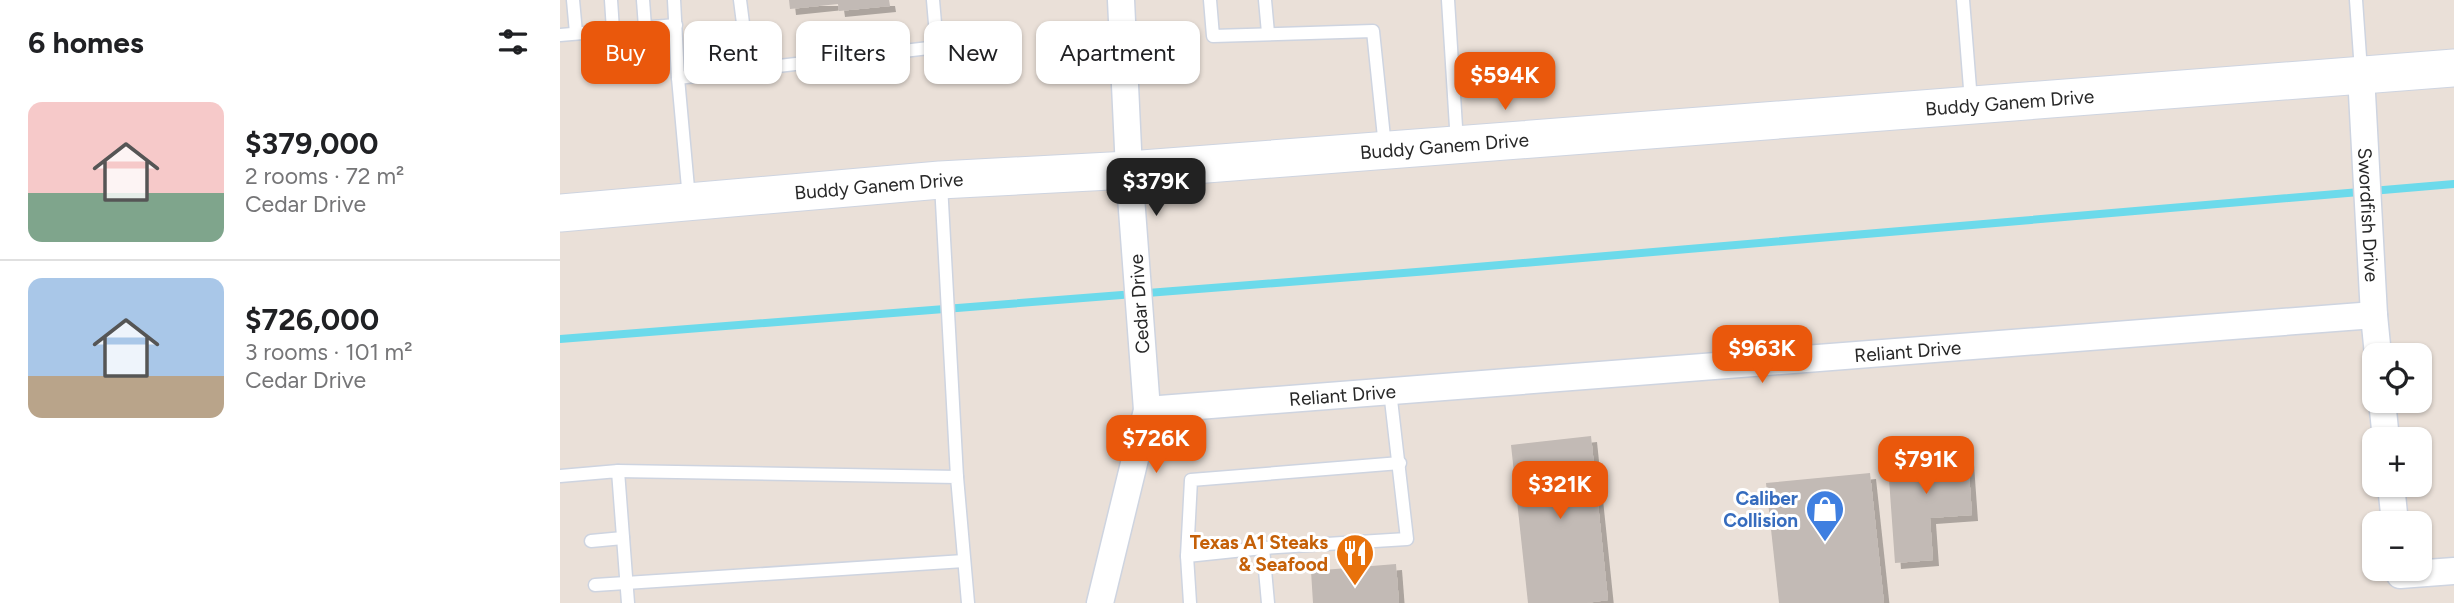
<!DOCTYPE html>
<meta charset="utf-8">
<style>
:root{--surface:#fff;--page:#f2f2f2;--text:#202124;--muted:#757577;--line:#e0e0e0;--accent:#ea580c}
body{margin:0;font-family:Figtree,sans-serif;background:var(--page);color:var(--text);height:100vh;display:flex;flex-direction:column;font-size:26px;white-space:nowrap}
*{box-sizing:border-box;margin:0}
p{font-size:23px;color:var(--muted)}
.icon{flex:none;width:38px;height:38px;fill:none;stroke:currentColor;stroke-width:2;stroke-linecap:round;stroke-linejoin:round}
.map{position:relative;flex:1;overflow:hidden}
.panel{display:flex;flex-direction:column;background:var(--surface);width:560px}
.panel>*{flex:none}
.top-card{position:absolute;left:21px;top:21px;width:665px;height:63px;display:flex;gap:14px}
.fabs{position:absolute;left:1802px;top:343px;display:grid;gap:14px}
.fabs a{display:grid;place-items:center;width:70px;height:70px;border-radius:14px;background:var(--surface);box-shadow:0 2px 5px #0004;font-size:35px}
.price{position:absolute;translate:-50% -60px;padding:0 16px;border-radius:14px;background:var(--accent);color:#fff;font-size:23px;line-height:46px;filter:drop-shadow(0 2px 4px #0008)}
.price::after{content:'';position:absolute;left:50%;top:42px;width:21px;height:16px;margin-left:-10px;background:inherit;clip-path:polygon(0 0,100% 0,50% 100%)}
.price.active{background:#222;color:#fff}
ul{padding:0;list-style:none}
li{display:flex;align-items:center;gap:21px;height:175px;padding:0 28px}
li+li{border-top:2px solid var(--line)}
li span{display:grid;place-items:center;flex:none;width:196px;height:140px;border-radius:14px;color:#555}
li>.icon{margin-inline-start:auto}
span .icon{width:84px;height:84px;fill:#fffc;stroke-width:1}
li b{font-size:30px}
h2{display:flex;justify-content:space-between;align-items:center;height:84px;padding:0 28px;font-size:30px}
.tag{padding:0 24px;border-radius:14px;background:var(--surface);box-shadow:0 2px 5px #0004;font-size:24px;line-height:63px}
.tag.active{background:var(--accent);color:#fff}
main{display:flex;flex:1;min-height:0}
.map>svg:first-child{display:block}
.lines{fill:none;stroke-linecap:round;stroke-linejoin:round}
.stream{stroke:#6cdaeb;stroke-width:8}
.building{fill:#c2bab5;filter:url(#shadow)}
.service-casing{stroke:#ced4e0;stroke-width:15}
.minor-casing{stroke:#ced4e0;stroke-width:29}
.secondary-casing{stroke:#ced4e0;stroke-width:39}
.service{stroke:#fff;stroke-width:12}
.minor{stroke:#fff;stroke-width:26}
.secondary{stroke:#fff;stroke-width:37}
.labels{text-anchor:middle;stroke-width:6;stroke-linejoin:round;paint-order:stroke}
.street-label{font-size:19px;fill:#272727;stroke:#fff}
.shop-label{font-size:19px;font-weight:bold;fill:#366cbe;stroke:#fff;text-anchor:end}
.food-label{font-size:19px;font-weight:bold;fill:#c56008;stroke:#fff;text-anchor:end}
</style>
<main>
<section class="panel">
<h2>6 homes<svg class="icon" aria-label="filters" viewBox="0 0 24 24"><path d="M4 7h16M4 17h16"/><circle cx="9" cy="7" r="2"/><circle cx="15" cy="17" r="2"/></svg></h2>
<ul>
<li><span style="background:linear-gradient(#f6c9c9 65%,#7fa58c 0)"><svg class="icon" aria-label="home" viewBox="0 0 24 24"><path d="M3 11l9-7 9 7M6 9v11h12V9"/></svg></span><div><b>$379,000</b><p>2 rooms · 72 m²</p><p>Cedar Drive</p></div></li>
<li><span style="background:linear-gradient(#a9c7e8 70%,#b9a48a 0)"><svg class="icon" aria-label="home" viewBox="0 0 24 24"><path d="M3 11l9-7 9 7M6 9v11h12V9"/></svg></span><div><b>$726,000</b><p>3 rooms · 101 m²</p><p>Cedar Drive</p></div></li>
</ul>
</section>
<div class="map">
<svg width="1894" height="603" viewBox="0 0 1894 603">
<defs>
<filter id="shadow"><feDropShadow dx="6" dy="6" stdDeviation="0" flood-color="#0004"/></filter>
</defs>
<rect width="100%" height="100%" fill="#eae0d8"/>
<g class="lines">
<path class="stream" d="M0,339L869,271L1894,184"/>
</g>
<g class="building">
<path d="M229,0H329L330,6L279,11L278,4L230,9Z"/>
<path d="M1031,436L1048,600L1026,603H968L951,445Z"/>
<path d="M1407,445L1412,515L1370,518L1373,560L1335,563L1327,451Z"/>
<path d="M1310,473L1324,603H1219L1206,483Z"/>
<path d="M836,564L839,603H753L751,571Z"/>
</g>
<g class="lines">
<defs>
<g id="service">
<path d="M13,0L16,33"/>
<path d="M51,0L53,30"/>
<path d="M83,0L85,27"/>
<path d="M114,0L118,78L129,199"/>
<path d="M180,0L189,70"/>
<path d="M650,0L653,36L813,31L825,147"/>
<path d="M705,0L708,33"/>
<path d="M888,0L897,143"/>
<path d="M1403,0L1411,101"/>
<path d="M1796,0L1801,71"/>
<path d="M0,35L116,25"/>
<path d="M118,78L377,47L373,0"/>
<path d="M381,184L397,477"/>
<path d="M58,471L397,477L408,603"/>
<path d="M0,476L58,471L68,603"/>
<path d="M31,541L63,538"/>
<path d="M703,548L708,603"/>
<path d="M627,556L631,480L840,463"/>
<path d="M35,585L404,561"/>
<path d="M630,603L627,556L703,548L847,539L830,391"/>
</g>
<g id="minor">
<path id="s1" d="M1801,75L1814,315L1818,355"/>
<path d="M1822,401L1826,439"/>
<path id="s2" d="M587,410L1814,315"/>
<path d="M1831,485L1835,523"/>
<path d="M1840,569V575L1894,571"/>
<path d="M540,603L587,410L569,170L561,0"/>
</g>
<g id="secondary">
<path id="s3" d="M0,213L380,180L569,170L1894,68"/>
</g>
</defs>
<use href="#service" class="service-casing"/>
<use href="#minor" class="minor-casing"/>
<use href="#secondary" class="secondary-casing"/>
<use href="#service" class="service"/>
<use href="#minor" class="minor"/>
<use href="#secondary" class="secondary"/>
</g>
<defs>
<symbol id="shop-pin" viewBox="-11 -11 22 30"><path d="M0 17L-7.5 6A9.5 9.5 0 1 1 7.5 6Z" fill="#3f7fe0" stroke="#fff"/><path d="M-5-2.5h2.3a2.7 3.5 0 0 1 5.4 0H5L5.5 6h-11ZM-1.5-2.5h3a1.5 2.3 0 0 0-3 0Z" fill="#fff"/></symbol>
<symbol id="restaurant-pin" viewBox="-11 -11 22 30"><path d="M0 17L-7.5 6A9.5 9.5 0 1 1 7.5 6Z" fill="#e8710a" stroke="#fff"/><path d="M-5-6h1v4h1v-4h1v4h1v-4h1v5L-1.5 .5V6h-2V.5L-5-1ZM5-6V6H3V1.5H1.5Q1.5-4 5-6Z" fill="#fff"/></symbol>
</defs>
<g fill-rule="evenodd">
<use href="#shop-pin" x="1243" y="487" width="44" height="60"/>
<use href="#restaurant-pin" x="773" y="531" width="44" height="60"/>
</g>
<g class="labels">
<g class="street-label">
<text dy="7" stroke="none"><textPath href="#s3" startOffset="1454">Buddy Ganem Drive</textPath></text>
<text dy="7" stroke="none"><textPath href="#s3" startOffset="887">Buddy Ganem Drive</textPath></text>
<text dy="7" stroke="none"><textPath href="#s3" startOffset="320">Buddy Ganem Drive</textPath></text>
<text dy="7" stroke="none"><textPath href="#s1" startOffset="140">Swordfish Drive</textPath></text>
<text transform="translate(579 304) rotate(-94)" y="7">Cedar Drive</text>
<text dy="7" stroke="none"><textPath href="#s2" startOffset="763">Reliant Drive</textPath></text>
<text dy="7" stroke="none"><textPath href="#s2" startOffset="196">Reliant Drive</textPath></text>
</g>
<g class="shop-label">
<text x="1238" y="505">Caliber<tspan x="1238" dy="22">Collision</tspan></text>
</g>
<g class="food-label">
<text x="768" y="549">Texas A1 Steaks<tspan x="768" dy="22">&amp; Seafood</tspan></text>
</g>
</g>
</svg>
<div class="fabs">
<a><svg class="icon" aria-label="locate" viewBox="0 0 24 24"><circle cx="12" cy="12" r="6"/><path d="M12 2v4M12 18v4M2 12h4M18 12h4"/></svg></a>
<a>+</a>
<a>−</a>
</div>
<b class="price" style="left:945px;top:112px">$594K</b>
<b class="price active" style="left:596px;top:218px">$379K</b>
<b class="price" style="left:1202px;top:385px">$963K</b>
<b class="price" style="left:596px;top:475px">$726K</b>
<b class="price" style="left:1366px;top:496px">$791K</b>
<b class="price" style="left:1000px;top:521px">$321K</b>
<div class="top-card">
<a class="tag active">Buy</a>
<a class="tag">Rent</a>
<a class="tag">Filters</a>
<a class="tag">New</a>
<a class="tag">Apartment</a>
</div>
</div>
</main>
